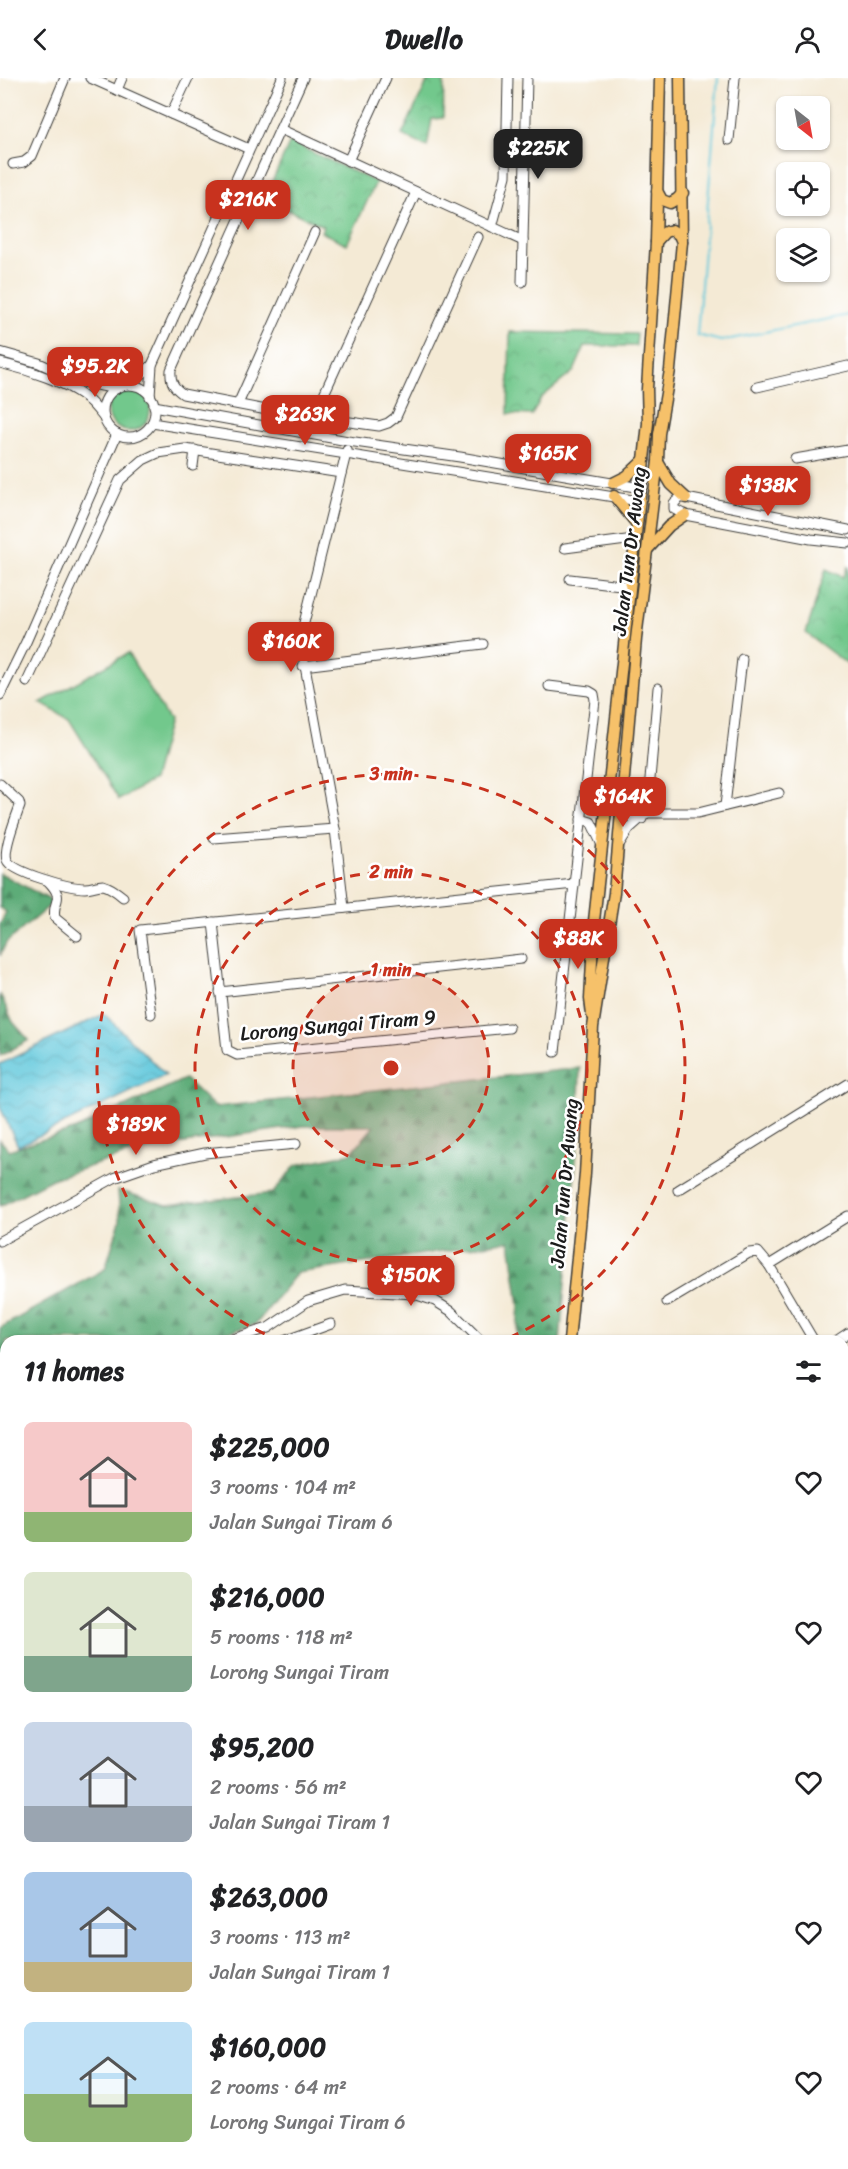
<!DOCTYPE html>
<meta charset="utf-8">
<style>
:root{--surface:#fff;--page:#f2f2f2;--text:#202124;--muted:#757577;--accent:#c8321e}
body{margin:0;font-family:Sriracha,sans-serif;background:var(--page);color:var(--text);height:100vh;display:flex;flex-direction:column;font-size:22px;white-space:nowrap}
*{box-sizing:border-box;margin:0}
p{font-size:20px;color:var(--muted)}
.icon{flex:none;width:33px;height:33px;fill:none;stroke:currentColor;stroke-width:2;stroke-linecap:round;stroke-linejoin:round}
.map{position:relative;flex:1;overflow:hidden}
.panel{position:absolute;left:0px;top:1257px;width:849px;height:834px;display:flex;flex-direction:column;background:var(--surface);border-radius:18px 18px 0 0;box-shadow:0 2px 4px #0004}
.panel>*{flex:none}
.needle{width:39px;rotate:149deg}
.buttons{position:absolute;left:776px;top:18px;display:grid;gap:12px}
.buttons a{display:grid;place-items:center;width:54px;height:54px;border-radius:9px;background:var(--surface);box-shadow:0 2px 4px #0004;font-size:30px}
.price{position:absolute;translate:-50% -51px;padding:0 14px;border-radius:12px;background:var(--accent);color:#fff;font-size:20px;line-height:39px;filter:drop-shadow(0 2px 3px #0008)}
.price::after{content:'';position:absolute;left:50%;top:36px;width:18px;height:14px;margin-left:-9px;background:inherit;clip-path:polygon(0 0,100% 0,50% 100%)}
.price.selected{background:#222;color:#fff}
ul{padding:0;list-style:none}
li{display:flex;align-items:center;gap:18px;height:150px;padding:0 24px}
li span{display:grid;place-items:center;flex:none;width:168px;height:120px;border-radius:9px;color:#555}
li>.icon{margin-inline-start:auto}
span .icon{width:72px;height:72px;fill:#fffc;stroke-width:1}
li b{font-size:26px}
h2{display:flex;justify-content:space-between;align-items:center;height:72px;padding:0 24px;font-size:26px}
header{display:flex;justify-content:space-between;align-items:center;height:78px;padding:0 24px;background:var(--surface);font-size:27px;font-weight:700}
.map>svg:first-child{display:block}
.grass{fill:#72c88c;stroke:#477254;stroke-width:1.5}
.forest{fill:url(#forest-firs);stroke:#3c644a;stroke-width:1.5}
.park{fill:url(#park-crowns);stroke:#477254;stroke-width:1.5}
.water{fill:url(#water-waves);stroke:#3e727c;stroke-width:1.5}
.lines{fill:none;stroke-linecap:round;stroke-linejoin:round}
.stream{stroke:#60c8dc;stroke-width:2}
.minor-casing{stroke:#3c3b38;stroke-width:11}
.major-casing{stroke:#3c3b38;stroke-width:13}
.minor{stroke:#fff;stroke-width:9}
.major{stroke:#f6c16b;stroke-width:10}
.ring{fill:none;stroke:#c8321e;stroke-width:3;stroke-dasharray:10 8}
.labels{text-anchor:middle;stroke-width:5;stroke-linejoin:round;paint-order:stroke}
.street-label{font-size:20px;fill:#1c1c1c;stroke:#fff}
.centre{fill:#c8321e;stroke:#fff;stroke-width:3}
.ring-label{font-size:18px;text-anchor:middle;font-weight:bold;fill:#c8321e;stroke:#fff;stroke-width:5;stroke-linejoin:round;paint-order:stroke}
</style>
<header><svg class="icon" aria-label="back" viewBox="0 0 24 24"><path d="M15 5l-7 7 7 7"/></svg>Dwello<svg class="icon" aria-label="person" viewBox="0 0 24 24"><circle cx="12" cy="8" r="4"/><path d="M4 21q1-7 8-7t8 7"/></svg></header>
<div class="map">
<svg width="848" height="2091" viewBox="0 0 848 2091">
<defs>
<pattern id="forest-firs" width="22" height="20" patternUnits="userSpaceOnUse" patternTransform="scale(1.5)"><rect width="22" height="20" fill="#5dac78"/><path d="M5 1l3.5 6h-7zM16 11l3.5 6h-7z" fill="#4c8b62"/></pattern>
<pattern id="park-crowns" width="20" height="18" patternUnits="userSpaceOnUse" patternTransform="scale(1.5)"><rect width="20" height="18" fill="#72c88c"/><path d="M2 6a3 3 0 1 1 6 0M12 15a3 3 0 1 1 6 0" fill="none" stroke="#62ab78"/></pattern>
<pattern id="water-waves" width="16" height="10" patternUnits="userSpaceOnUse" patternTransform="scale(1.5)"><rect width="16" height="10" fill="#60c8dc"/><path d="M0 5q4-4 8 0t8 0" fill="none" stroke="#53abbc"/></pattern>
</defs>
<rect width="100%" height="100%" fill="#fff"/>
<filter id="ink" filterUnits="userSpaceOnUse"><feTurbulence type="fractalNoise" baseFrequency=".0167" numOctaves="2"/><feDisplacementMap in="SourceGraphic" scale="12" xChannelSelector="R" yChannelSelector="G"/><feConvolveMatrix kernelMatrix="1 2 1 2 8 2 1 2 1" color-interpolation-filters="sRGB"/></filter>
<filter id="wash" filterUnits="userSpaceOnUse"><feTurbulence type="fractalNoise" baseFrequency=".008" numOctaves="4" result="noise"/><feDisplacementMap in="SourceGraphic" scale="24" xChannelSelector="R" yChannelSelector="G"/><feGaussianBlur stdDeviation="1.35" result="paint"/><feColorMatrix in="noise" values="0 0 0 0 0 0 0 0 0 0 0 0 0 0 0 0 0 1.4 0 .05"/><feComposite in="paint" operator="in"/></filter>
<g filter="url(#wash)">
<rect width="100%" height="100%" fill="#f4ead5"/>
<g class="grass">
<circle cx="129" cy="332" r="21"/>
<path d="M128,575L169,643L153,702L119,722L69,641L40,625Z"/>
</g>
<g class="forest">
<path d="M0,795L54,824L6,865L0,878V847L6,834L0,830Z"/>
<path d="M0,916L13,944L29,962L0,978Z"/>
<path d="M580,990L578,1059L560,1263H516L519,1228L510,1163L297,1195L256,1246L199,1263H6V1424L0,1445V1250L105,1191L120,1143L118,1112L167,1127L273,1115L296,1087L351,1075L374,1048H303L143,1071L52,1101L0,1128V1062L9,1072L76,1051L185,1001L215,1029Z"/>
<path d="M0,1649L6,1655V2085H447L452,2091H0Z"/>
<path d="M561,2085H669L675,2091H560Z"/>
</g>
<g class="park">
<path d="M429,0H444L443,40L432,41L427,69L402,57Z"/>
<path d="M290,64L376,104L347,166L321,154L323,148L264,121Z"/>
<path d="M510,254L637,256L636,268H585L574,293L541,320L532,337L508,336Z"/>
<path d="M848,488V587L806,555L826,491L843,499Z"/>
</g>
<path class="water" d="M104,936L166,997L18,1068L0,1029V986Z"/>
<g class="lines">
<path class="stream" d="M718,0L697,257L721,263L848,237"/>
</g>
</g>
<g filter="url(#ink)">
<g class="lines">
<defs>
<g id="minor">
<path d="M90,0L249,71"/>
<path d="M303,0L171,292C170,304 174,310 183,316L277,334L379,348L388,345L396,339L478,159"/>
<path d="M117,12L122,0"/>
<path d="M171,36L188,0"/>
<path d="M280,51L523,163"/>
<path d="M729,62L735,0"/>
<path d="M348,83L386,0"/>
<path d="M13,86L24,84L32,78L65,0"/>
<path d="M492,149L506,98L508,0"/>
<path d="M522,204L527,0"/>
<path d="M0,274L39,285L78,303L116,311"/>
<path d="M0,285C25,291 70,305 88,322C94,327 99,334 104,340"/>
<path d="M124,307L142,296L152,287"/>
<circle cx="129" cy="333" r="26"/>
<path d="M757,309L848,288"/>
<path d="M150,319L152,287L282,0"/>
<path d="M238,326L315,154"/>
<path d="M154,328L348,363L460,379L641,410"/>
<path d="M314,338L416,114"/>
<path d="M152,345L639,423"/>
<path d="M795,381L848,372"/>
<path d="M193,388L195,372"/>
<path d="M848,452L686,420H680L674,425V431L685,437L811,461L848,465"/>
<path d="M565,470L634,461"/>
<path d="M570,501L629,508"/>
<path d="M303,588L483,566"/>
<path d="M27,604L120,402L143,382L158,375L185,371L341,395"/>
<path d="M549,608L589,613L594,616L595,622L555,974"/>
<path d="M0,617L26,564L117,356"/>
<path d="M0,706L19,724L20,728C16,739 3,772 7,782C12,795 71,810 85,810C91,810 97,807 103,807C111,809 117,814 123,819"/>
<path d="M623,728L625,734L635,742L642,741"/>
<path d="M725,728L742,581"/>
<path d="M647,735L658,610"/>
<path d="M581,741L591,744L602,767"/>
<path d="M214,760L335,751"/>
<path d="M620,765L629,751L647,735H698L779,715"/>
<path d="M48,803C67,823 51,822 55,840L77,858"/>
<path d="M344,830L335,751L300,561L347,372"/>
<path d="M213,844L227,972L237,977L509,950"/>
<path d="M220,914L521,881"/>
<path d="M151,936L140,852L574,806"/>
<path d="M678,1112L848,1006"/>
<path d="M0,1163L114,1100L154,1086L205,1075L296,1066"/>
<path d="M769,1187L848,1138"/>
<path d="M667,1224L749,1175L758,1174L769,1187L814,1263"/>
<path d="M226,1263L268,1250L308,1223L345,1212L414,1216L435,1223L451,1233L481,1263"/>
<path d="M284,1263L331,1246"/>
<path d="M836,1263L848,1255"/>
<path d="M843,1311L848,1319"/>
<path d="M843,1365L848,1362"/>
<path d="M843,1787L848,1784"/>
<path d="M843,1931L848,1929"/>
<path d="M467,2085L471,2091"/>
<path d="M781,2085L782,2091"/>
<path d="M544,2091V2085"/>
</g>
<g id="major">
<path d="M657,113L662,122L670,125L677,121L683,115"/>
<path d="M656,164L665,154L672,152L679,157L682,164"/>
<path d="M658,384L671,406L686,420"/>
<path d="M613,405L627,398L644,382"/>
<path d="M614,418L636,445"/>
<path d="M648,471L669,448L685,437"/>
<path d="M592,937L590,921L594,843L648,345L647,311L656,164L660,0"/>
<path d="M569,1263L585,1096L593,949L614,815L636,561L658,383L659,356L670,292L682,164L680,0"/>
<path d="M681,2085L684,2091"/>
</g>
</defs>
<use href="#minor" class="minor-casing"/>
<use href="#major" class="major-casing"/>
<use href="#minor" class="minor"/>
<use href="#major" class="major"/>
</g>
</g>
<circle cx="391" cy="990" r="98" fill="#c8321e" fill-opacity=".12"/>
<g class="ring">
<circle cx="391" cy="990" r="98"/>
<circle cx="391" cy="990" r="196"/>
<path d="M281 1263A294 294 0 1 1 501 1263"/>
</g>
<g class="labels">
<g class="street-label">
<text transform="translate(629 473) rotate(-83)" y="7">Jalan Tun Dr Awang</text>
<text transform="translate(338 947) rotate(-5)" y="7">Lorong Sungai Tiram 9</text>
<text transform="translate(564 1105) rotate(-85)" y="7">Jalan Tun Dr Awang</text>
</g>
</g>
<circle cx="391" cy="990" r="9" class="centre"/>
<g class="ring-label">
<text x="391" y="702">3 min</text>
<text x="391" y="800">2 min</text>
<text x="391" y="898">1 min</text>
</g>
</svg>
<div class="buttons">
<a><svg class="needle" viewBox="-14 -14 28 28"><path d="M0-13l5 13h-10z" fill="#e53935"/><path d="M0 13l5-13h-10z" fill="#757577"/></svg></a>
<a><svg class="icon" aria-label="locate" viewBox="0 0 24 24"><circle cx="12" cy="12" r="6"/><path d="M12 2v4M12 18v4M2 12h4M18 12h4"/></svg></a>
<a><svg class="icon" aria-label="layers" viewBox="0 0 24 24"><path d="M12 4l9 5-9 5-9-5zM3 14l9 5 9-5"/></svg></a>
</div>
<b class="price selected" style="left:538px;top:102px">$225K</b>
<b class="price" style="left:248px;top:153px">$216K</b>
<b class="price" style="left:95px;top:320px">$95.2K</b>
<b class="price" style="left:305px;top:368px">$263K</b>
<b class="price" style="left:548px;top:407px">$165K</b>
<b class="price" style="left:768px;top:439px">$138K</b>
<b class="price" style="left:291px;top:595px">$160K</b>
<b class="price" style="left:623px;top:750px">$164K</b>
<b class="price" style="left:578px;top:892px">$88K</b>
<b class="price" style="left:136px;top:1078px">$189K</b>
<b class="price" style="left:411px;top:1229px">$150K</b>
<section class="panel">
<h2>11 homes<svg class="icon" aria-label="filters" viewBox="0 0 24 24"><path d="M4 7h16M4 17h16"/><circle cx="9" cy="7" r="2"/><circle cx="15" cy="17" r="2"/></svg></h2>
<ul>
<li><span style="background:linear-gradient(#f6c9c9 75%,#8fb573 0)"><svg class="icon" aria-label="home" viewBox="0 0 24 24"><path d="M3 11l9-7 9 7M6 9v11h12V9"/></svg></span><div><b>$225,000</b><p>3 rooms · 104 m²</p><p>Jalan Sungai Tiram 6</p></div><svg class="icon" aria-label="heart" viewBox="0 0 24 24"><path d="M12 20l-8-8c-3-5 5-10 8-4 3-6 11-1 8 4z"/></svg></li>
<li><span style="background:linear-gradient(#dfe7d0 70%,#7fa58c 0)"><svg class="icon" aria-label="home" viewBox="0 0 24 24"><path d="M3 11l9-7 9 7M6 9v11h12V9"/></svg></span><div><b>$216,000</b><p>5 rooms · 118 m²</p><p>Lorong Sungai Tiram</p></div><svg class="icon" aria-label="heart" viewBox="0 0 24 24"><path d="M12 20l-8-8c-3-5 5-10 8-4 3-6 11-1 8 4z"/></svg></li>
<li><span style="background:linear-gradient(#c9d6e8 70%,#9aa5b1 0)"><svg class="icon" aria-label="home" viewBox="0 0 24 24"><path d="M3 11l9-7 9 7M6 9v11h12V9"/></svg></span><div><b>$95,200</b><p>2 rooms · 56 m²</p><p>Jalan Sungai Tiram 1</p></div><svg class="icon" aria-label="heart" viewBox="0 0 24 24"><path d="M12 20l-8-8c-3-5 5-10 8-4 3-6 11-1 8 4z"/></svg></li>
<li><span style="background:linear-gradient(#a9c7e8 75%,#c2b280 0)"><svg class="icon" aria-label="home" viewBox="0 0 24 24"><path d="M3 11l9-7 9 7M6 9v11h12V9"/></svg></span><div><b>$263,000</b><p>3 rooms · 113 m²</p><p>Jalan Sungai Tiram 1</p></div><svg class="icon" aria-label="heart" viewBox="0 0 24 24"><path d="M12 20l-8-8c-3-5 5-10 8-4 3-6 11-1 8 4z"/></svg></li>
<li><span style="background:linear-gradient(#bfe0f5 60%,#8fb573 0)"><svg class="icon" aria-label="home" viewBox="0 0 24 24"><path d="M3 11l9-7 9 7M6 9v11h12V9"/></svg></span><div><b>$160,000</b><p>2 rooms · 64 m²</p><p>Lorong Sungai Tiram 6</p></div><svg class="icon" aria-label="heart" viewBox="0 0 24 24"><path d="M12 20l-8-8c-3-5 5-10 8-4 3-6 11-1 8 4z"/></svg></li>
</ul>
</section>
</div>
